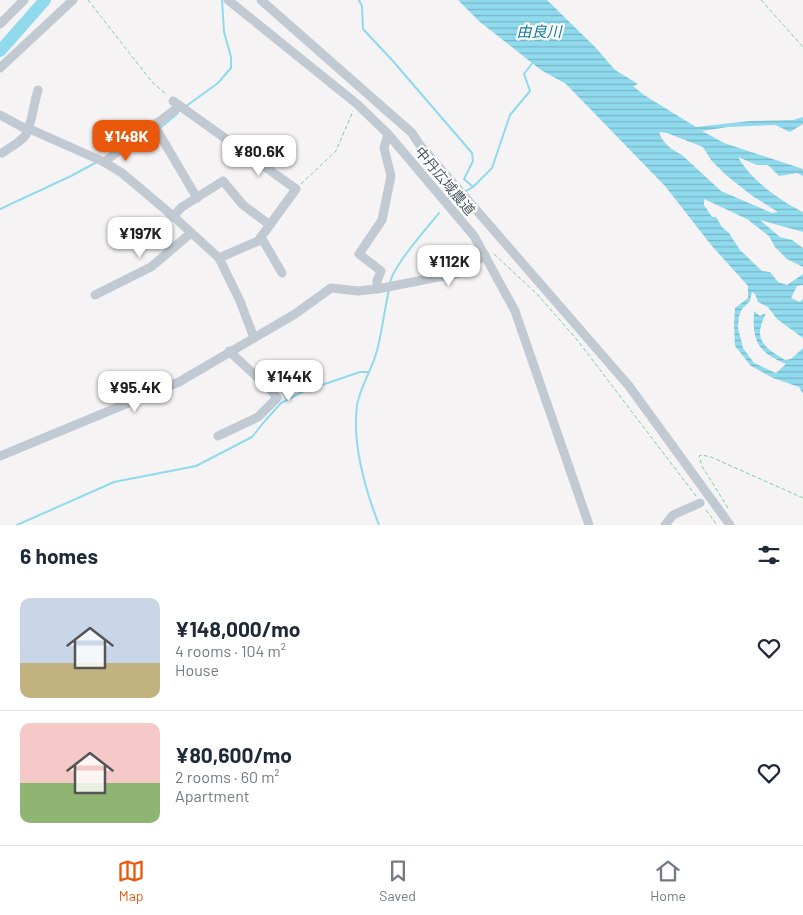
<!DOCTYPE html>
<meta charset="utf-8">
<style>
:root{--surface:#fff;--page:#f6f6f7;--text:#1f2937;--muted:#747a83;--line:#e0e1e3;--accent:#ea580c}
body{margin:0;font-family:Barlow,"Noto Sans JP",sans-serif;background:var(--page);color:var(--text);height:100vh;display:flex;flex-direction:column;font-size:19px;white-space:nowrap}
*{box-sizing:border-box;margin:0}
p{font-size:16px;color:var(--muted)}
.icon{flex:none;width:28px;height:28px;fill:none;stroke:currentColor;stroke-width:2;stroke-linecap:round;stroke-linejoin:round}
.map{position:relative;height:525px;overflow:hidden}
.details{display:flex;flex-direction:column;background:var(--surface);flex:1}
.details>*{flex:none}
.price{position:absolute;translate:-50% -42px;padding:0 11px;border-radius:10px;background:#fff;color:#222;font-size:16px;line-height:32px;filter:drop-shadow(0 1px 2px #0008)}
.price::after{content:'';position:absolute;left:50%;top:30px;width:15px;height:11px;margin-left:-8px;background:inherit;clip-path:polygon(0 0,100% 0,50% 100%)}
.price.selected{background:var(--accent);color:#fff}
ul{padding:0;list-style:none}
li{display:flex;align-items:center;gap:15px;height:125px;padding:0 20px}
li+li{border-top:1px solid var(--line)}
li span{display:grid;place-items:center;flex:none;width:140px;height:100px;border-radius:10px;color:#555}
li>.icon{margin-inline-start:auto}
span .icon{width:60px;height:60px;fill:#fffc;stroke-width:1}
li b{font-size:21px}
h2{display:flex;justify-content:space-between;align-items:center;height:60px;padding:0 20px;font-size:21px}
.tabs{display:flex;justify-content:space-around;align-items:center;height:70px;border-top:1px solid var(--line);background:var(--surface);font-size:14px;color:var(--muted)}
.tabs a{display:grid;justify-items:center;gap:2px}
.tabs .selected{color:var(--accent)}
.map>svg:first-child{display:block}
.water{fill:url(#water-rules);fill-rule:evenodd}
.lines{fill:none;stroke-linecap:round;stroke-linejoin:round}
.stream{stroke:#90daee;stroke-width:2}
.river{stroke:#90daee;stroke-width:12}
.path{stroke:#7ad0a6;stroke-width:1;stroke-dasharray:4 2.5;stroke-linecap:butt}
.minor{stroke:#c1cad2;stroke-width:9}
.labels{text-anchor:middle;stroke-width:4.5;stroke-linejoin:round;paint-order:stroke}
.street-label{font-size:14px;fill:#4a5661;stroke:#fff}
.water-label{font-size:15px;font-style:italic;fill:#0c7c9b;stroke:#fff}
</style>
<div class="map">
<svg width="803" height="525" viewBox="0 0 803 525">
<defs>
<pattern id="water-rules" width="6" height="5" patternUnits="userSpaceOnUse" patternTransform="scale(1.25)"><rect width="6" height="5" fill="#90daee"/><path d="M0 2.5h6" fill="none" stroke="#78b4c4"/></pattern>
</defs>
<rect width="100%" height="100%" fill="#f5f3f3"/>
<path class="water" d="M458,0H547L596,48L615,70L638,84L633,86L644,95L696,127L750,121L793,120L803,117V124L790,132L775,125L728,127L702,131L724,143L803,169V176L797,173L779,176L768,165H757L738,157C751,180 780,201 803,212V232L760,220L780,237L792,240L803,248V267L787,259L775,247L769,236L747,219L704,199V205L712,217H716L722,227L729,233L740,250L762,271L770,272L778,282L787,285L803,274V285L797,286L791,298L800,302L803,299V338L777,319L768,307L758,302L755,294L752,292L750,301L742,309L739,316L738,328L743,348L754,363L776,373L786,364C758,352 752,342 754,311L760,316L766,313C753,339 762,346 785,360L791,359L803,348V394L799,387L773,378L751,366L735,346L734,325L735,308L748,298V286L712,246L665,186L566,84L541,70L480,22ZM659,132L667,133L703,147L711,160L726,175L751,195L778,212L772,213L721,191L682,155C672,150 662,143 659,132Z"/>
<g class="lines">
<g class="stream">
<path d="M359,0L362,6L363,29L392,60L472,153L473,161L464,179L473,187"/>
<path d="M185,107L218,83L231,68V57L224,32L222,0"/>
<path d="M160,128L178,113"/>
<path d="M464,192L473,187L492,168L510,115L530,91L524,74L534,61"/>
<path d="M0,209L71,176L97,162"/>
<path d="M390,283C393,266 427,228 439,213"/>
<path d="M17,525L114,482L196,466L252,437L264,422L281,403L304,391L360,372H369"/>
<path d="M379,525C365,489 352,444 357,405C360,388 371,371 376,354C382,334 384,311 389,290"/>
</g>
<path class="river" d="M0,51L45,0"/>
<g class="path">
<path d="M88,0L152,82L167,95"/>
<path d="M761,0L803,47"/>
<path d="M301,184L336,151L353,111"/>
<path d="M494,254L538,295L578,341L696,496"/>
<path d="M728,508L702,466L699,456L702,455L711,457L803,498"/>
<path d="M706,510L717,525"/>
</g>
<g class="minor">
<path d="M228,0L357,104L388,134L474,236L515,311L589,525"/>
<path d="M261,0L412,133L419,144L629,386L730,525"/>
<path d="M0,24L24,0"/>
<path d="M0,68L73,0"/>
<path d="M173,101L296,189L258,241L219,258"/>
<path d="M0,115L26,129L32,130L104,162L122,173L173,216L219,258L240,301L254,338"/>
<path d="M154,125L197,198"/>
<path d="M2,153C9,148 19,143 25,136C31,128 34,102 38,90"/>
<path d="M104,162L180,106"/>
<path d="M173,216L182,207L223,181L243,205L270,225"/>
<path d="M261,237L282,273"/>
<path d="M377,289V281L381,271L359,254L382,220L391,176L384,148L388,134"/>
<path d="M95,295L151,267L191,233"/>
<path d="M218,436L258,417L277,398L271,390L229,351"/>
<path d="M0,456L179,382L295,314L331,288L358,291L377,289L459,273L485,255"/>
<path d="M665,525L673,515L700,503"/>
</g>
</g>
<g class="labels">
<g class="street-label">
<text transform="translate(445 181) rotate(50)" y="5">中丹広域農道</text>
</g>
<g class="water-label">
<text x="539" y="37">由良川</text>
</g>
</g>
</svg>
<b class="price selected" style="left:126px;top:162px">¥148K</b>
<b class="price" style="left:259px;top:177px">¥80.6K</b>
<b class="price" style="left:140px;top:259px">¥197K</b>
<b class="price" style="left:449px;top:287px">¥112K</b>
<b class="price" style="left:289px;top:402px">¥144K</b>
<b class="price" style="left:135px;top:413px">¥95.4K</b>
</div>
<section class="details">
<h2>6 homes<svg class="icon" aria-label="filters" viewBox="0 0 24 24"><path d="M4 7h16M4 17h16"/><circle cx="9" cy="7" r="2"/><circle cx="15" cy="17" r="2"/></svg></h2>
<ul>
<li><span style="background:linear-gradient(#c9d6e8 65%,#c2b280 0)"><svg class="icon" aria-label="home" viewBox="0 0 24 24"><path d="M3 11l9-7 9 7M6 9v11h12V9"/></svg></span><div><b>¥148,000/mo</b><p>4 rooms · 104 m²</p><p>House</p></div><svg class="icon" aria-label="heart" viewBox="0 0 24 24"><path d="M12 20l-8-8c-3-5 5-10 8-4 3-6 11-1 8 4z"/></svg></li>
<li><span style="background:linear-gradient(#f6c9c9 60%,#8fb573 0)"><svg class="icon" aria-label="home" viewBox="0 0 24 24"><path d="M3 11l9-7 9 7M6 9v11h12V9"/></svg></span><div><b>¥80,600/mo</b><p>2 rooms · 60 m²</p><p>Apartment</p></div><svg class="icon" aria-label="heart" viewBox="0 0 24 24"><path d="M12 20l-8-8c-3-5 5-10 8-4 3-6 11-1 8 4z"/></svg></li>
</ul>
</section>
<nav class="tabs">
<a class="selected"><svg class="icon" aria-label="map" viewBox="0 0 24 24"><path d="M3 6l6-2 6 2 6-2v14l-6 2-6-2-6 2zM9 4v14M15 6v14"/></svg>Map</a>
<a><svg class="icon" aria-label="saved" viewBox="0 0 24 24"><path d="M7 4h10v16l-5-4-5 4z"/></svg>Saved</a>
<a><svg class="icon" aria-label="home" viewBox="0 0 24 24"><path d="M3 11l9-7 9 7M6 9v11h12V9"/></svg>Home</a>
</nav>
